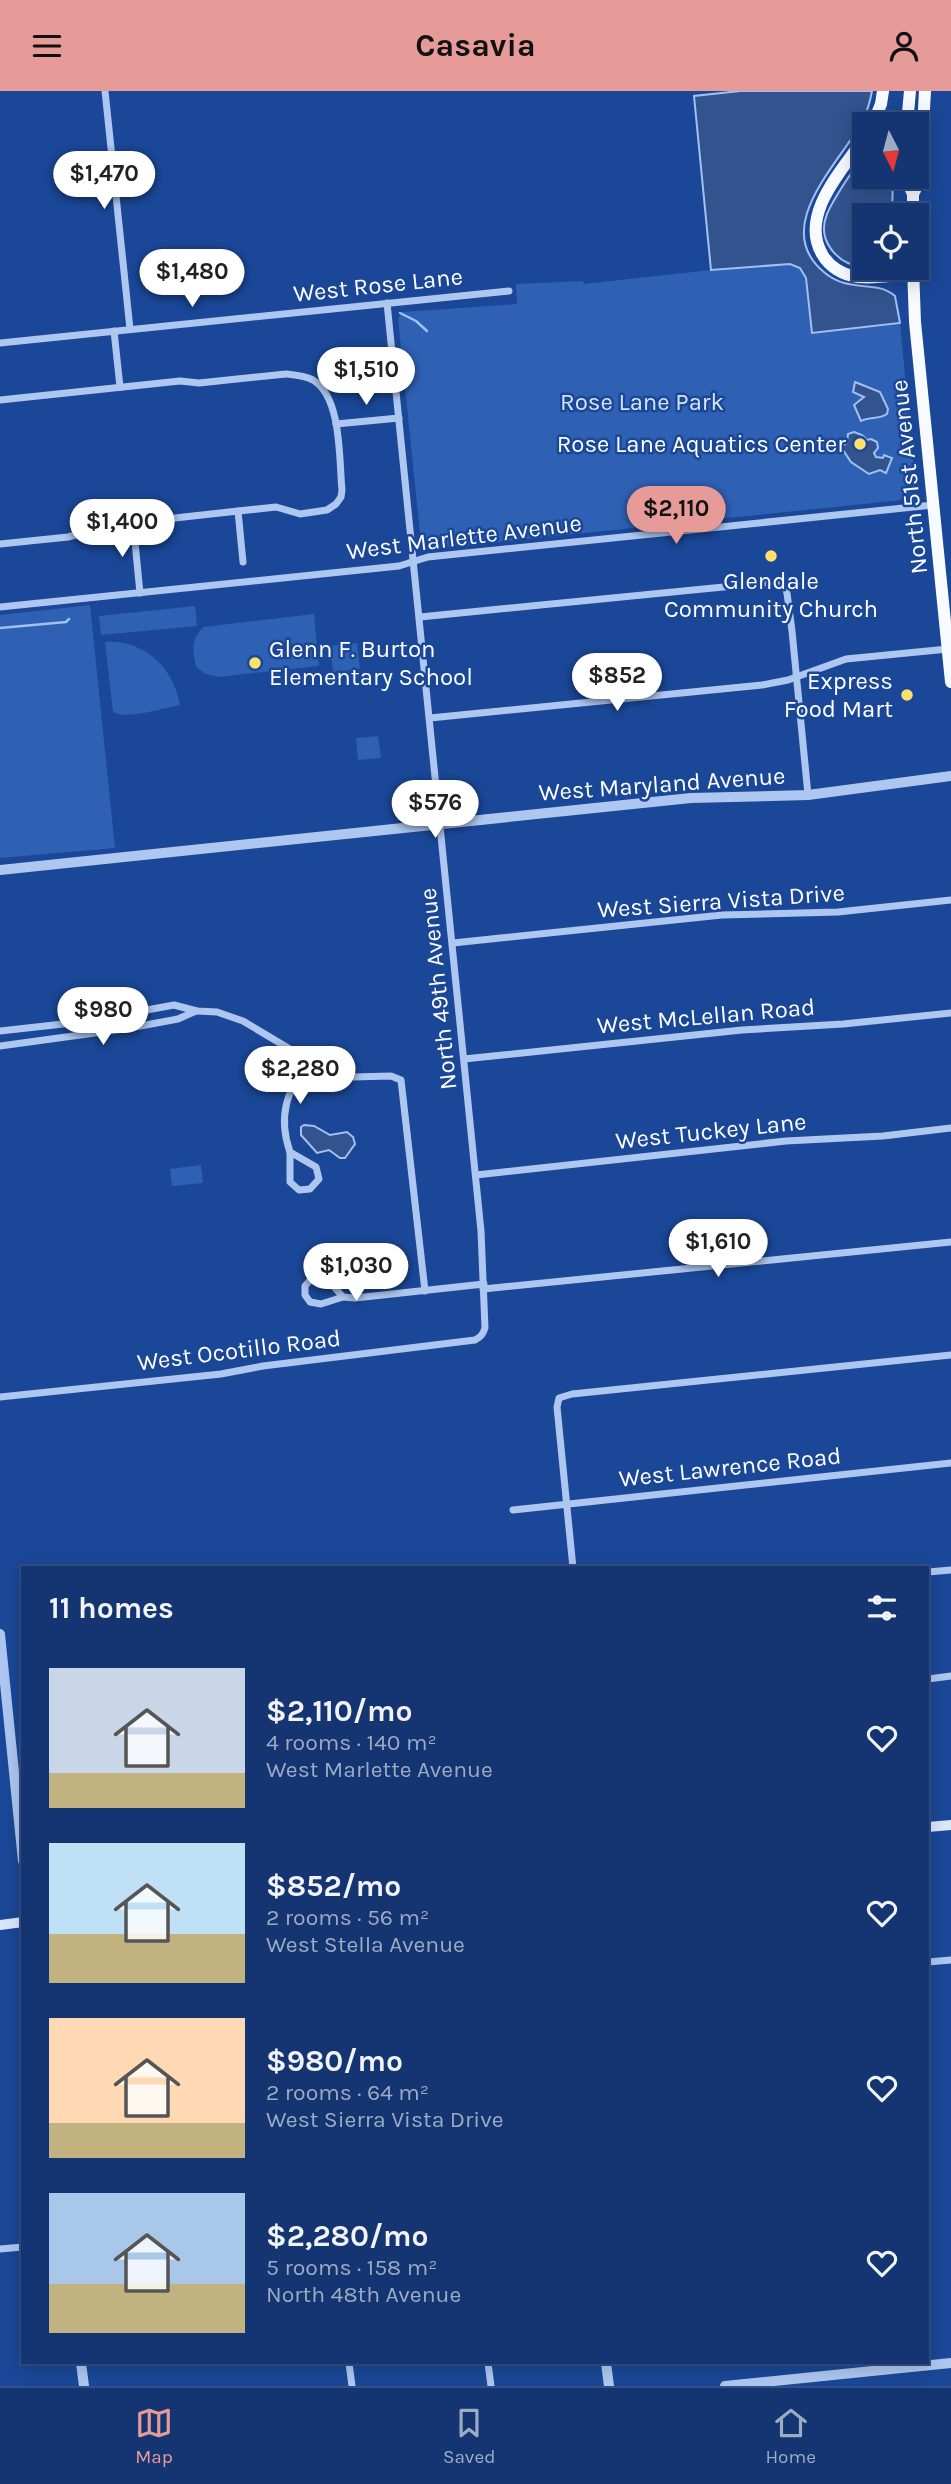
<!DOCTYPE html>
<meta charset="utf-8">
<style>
:root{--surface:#143571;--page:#1d3d76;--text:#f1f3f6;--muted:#9dabc3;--line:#335084;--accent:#e69b98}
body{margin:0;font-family:Karla,sans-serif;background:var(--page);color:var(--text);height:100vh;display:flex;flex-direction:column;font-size:26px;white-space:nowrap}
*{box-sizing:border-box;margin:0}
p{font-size:23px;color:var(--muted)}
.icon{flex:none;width:38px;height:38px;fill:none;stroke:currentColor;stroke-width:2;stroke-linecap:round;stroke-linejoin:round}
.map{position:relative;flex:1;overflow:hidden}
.details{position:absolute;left:21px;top:1475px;width:908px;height:798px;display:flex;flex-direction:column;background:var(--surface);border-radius:0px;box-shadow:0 4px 18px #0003,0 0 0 2px var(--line)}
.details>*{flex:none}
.needle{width:46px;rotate:174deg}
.controls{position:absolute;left:852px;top:21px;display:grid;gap:14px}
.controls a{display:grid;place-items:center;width:77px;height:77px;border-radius:0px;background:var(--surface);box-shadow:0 4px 18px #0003,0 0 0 2px var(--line);font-size:35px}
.price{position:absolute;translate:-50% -60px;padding:0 16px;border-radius:24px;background:#fff;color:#222;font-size:23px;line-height:46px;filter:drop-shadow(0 2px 4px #0008)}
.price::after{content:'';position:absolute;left:50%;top:42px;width:21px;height:16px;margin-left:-10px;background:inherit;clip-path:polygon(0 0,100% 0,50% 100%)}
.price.selected{background:var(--accent);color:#111}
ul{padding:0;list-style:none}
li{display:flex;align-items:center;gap:21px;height:175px;padding:0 28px}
li span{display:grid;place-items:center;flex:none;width:196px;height:140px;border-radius:0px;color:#555}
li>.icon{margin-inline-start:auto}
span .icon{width:84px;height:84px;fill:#fffc;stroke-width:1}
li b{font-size:30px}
h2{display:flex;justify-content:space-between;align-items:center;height:84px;padding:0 28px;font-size:30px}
header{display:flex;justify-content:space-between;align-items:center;height:91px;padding:0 28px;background:var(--accent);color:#111;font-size:32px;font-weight:700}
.menu{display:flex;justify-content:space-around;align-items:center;height:98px;border-top:2px solid var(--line);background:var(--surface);font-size:19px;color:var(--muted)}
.menu a{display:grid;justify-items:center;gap:4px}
.menu .selected{color:var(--accent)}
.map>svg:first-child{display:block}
.green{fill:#2e60b4}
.water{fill:#33538f;stroke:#a1c1f2;stroke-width:2}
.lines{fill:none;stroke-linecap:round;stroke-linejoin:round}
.stream{stroke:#a1c1f2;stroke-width:2.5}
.minor{stroke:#aec7f0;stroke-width:7}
.tertiary{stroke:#aec7f0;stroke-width:10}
.secondary{stroke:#dce7fb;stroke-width:10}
.primary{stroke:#f7faff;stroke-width:12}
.poi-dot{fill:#ffe06d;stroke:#1a4797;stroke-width:2.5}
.labels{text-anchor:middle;stroke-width:5;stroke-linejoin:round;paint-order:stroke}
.street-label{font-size:24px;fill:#fff;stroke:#1a4797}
.park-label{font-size:24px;fill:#d5e3fb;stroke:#1a4797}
.poi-label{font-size:24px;fill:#fff;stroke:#1a4797;text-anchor:end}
</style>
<header><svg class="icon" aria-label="menu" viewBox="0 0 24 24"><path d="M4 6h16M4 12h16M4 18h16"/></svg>Casavia<svg class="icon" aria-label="person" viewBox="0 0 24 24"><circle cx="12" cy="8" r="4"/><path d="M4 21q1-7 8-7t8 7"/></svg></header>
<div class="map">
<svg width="951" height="2295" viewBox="0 0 951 2295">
<rect width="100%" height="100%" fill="#1a4797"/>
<g class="green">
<path d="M790,173L801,177L806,187L813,242L900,232L916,398L912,408L430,458L424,457L421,452L398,228L402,221L517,213L516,193L583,190L584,193L711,179Z"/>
<path d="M90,514L115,757L0,767V524Z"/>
<path d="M195,515L197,535L101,544L99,525Z"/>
<path d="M314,523L319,575L218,586L206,583L196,576C193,560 190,548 204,536Z"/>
<path d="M105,551C144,548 174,577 180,614C163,617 127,629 113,621Z"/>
<path d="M357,552L360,578L333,581L330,555Z"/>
<path d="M378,645L381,667L358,669L356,647Z"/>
<path d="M201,1074L203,1092L172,1095L170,1078Z"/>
</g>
<g class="water">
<path d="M740,0H872C870,11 867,21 862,31C839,73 769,137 825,182C851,203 875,188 895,205L900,232L812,242L806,187L800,177L790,173L711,179L694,5Z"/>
<path d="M864,63V86H893L892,124H864V176C838,174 816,150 827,123C836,102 852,82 864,63Z"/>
<path d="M855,291L880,301L888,318L887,323C878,329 870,325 861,330L854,314L864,306L853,301Z"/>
<path d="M854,341L862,344L867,349L871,348L877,351L878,357L874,362L876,366L883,367L884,364L892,367L886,382L880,379L869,383L851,371L841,356L847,352L848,343Z"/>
<path d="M304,1034L314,1035L330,1044L347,1041L353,1046L355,1053L345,1067H340L329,1059L317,1062L301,1044V1036Z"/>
</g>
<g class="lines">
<g class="stream">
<path d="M400,222L416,230L427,240"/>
<path d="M0,537L66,531L69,528"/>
</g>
<g class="minor">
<path d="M105,0L130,238"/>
<path d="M114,240L120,296"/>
<path d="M0,252L509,200"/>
<path d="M0,309L180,290L199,292L286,283C295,284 305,285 313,289C342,306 339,370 342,399L341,406L336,413L327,419L300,423L276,416L220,422L112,434L68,446L0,453"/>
<path d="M336,333L399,327"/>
<path d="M238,420L243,471"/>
<path d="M133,431L140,502"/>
<path d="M0,516L399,475L428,466L933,414"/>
<path d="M420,526L773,491L784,494L787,502L792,540L808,704"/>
<path d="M430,627L762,594L788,589L846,568L948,558"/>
<path d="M453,852L722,824L838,821L951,809"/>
<path d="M0,940L81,931L174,914L197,920L217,921L243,930L325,979L353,986L391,985L401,989L425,1200"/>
<path d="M0,955L124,938L178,928L196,920"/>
<path d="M464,968L742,939L843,933L951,922"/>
<path d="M290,1061L316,1076L319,1088L310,1098L299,1099L290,1091Z"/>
<path d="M290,1061C277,1024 288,1002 306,969"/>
<path d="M476,1084L786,1050L883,1045L951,1037"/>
<path d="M319,1185L327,1188L343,1206L321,1213L310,1211L305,1204V1195L312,1187Z"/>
<path d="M483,1198L951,1151"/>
<path d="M343,1206L355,1207L484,1193"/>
<path d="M0,1306L221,1283L263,1275L475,1249C481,1246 483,1243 485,1237L481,1140L387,212"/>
<path d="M513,1419L951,1372"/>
<path d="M573,1477L557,1316L559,1307L572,1303L951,1264"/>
<path d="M928,1481L951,1479"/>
<path d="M928,1588L951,1585"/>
<path d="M928,1871L951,1869"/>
<path d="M0,2158L23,2156"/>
<path d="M349,2272L352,2295"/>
<path d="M488,2272L491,2295"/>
</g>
<g class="tertiary">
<path d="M0,779L691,707L808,704L951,685"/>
<path d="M0,1543L23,1770"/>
<path d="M81,2272L84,2295"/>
<path d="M606,2272L609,2295"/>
<path d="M725,2295L951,2272"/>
</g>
<g class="secondary">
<path d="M928,1736L951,1734"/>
<path d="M0,1834L23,1831"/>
</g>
<g class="primary">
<path d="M873,33L881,13L883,0"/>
<path d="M907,33L910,0"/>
<path d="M864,47C843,79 799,123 822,163C829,176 843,184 858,186C876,188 895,184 913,183"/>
<path d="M905,86L913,103"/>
<path d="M913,124V103L920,89L925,0"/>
<path d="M913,177L915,231L951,591"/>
</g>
</g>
<g class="poi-dot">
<circle cx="860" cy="353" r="7"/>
<circle cx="771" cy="465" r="7"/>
<circle cx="255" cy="572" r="7"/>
<circle cx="907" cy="604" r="7"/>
</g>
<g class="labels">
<g class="street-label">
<text transform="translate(378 194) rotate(-6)" y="8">West Rose Lane</text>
<text transform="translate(909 386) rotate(-96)" y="8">North 51st Avenue</text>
<text transform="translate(464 446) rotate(-7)" y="8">West Marlette Avenue</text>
<text transform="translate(662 693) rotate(-4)" y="8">West Maryland Avenue</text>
<text transform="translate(721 810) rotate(-4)" y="8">West Sierra Vista Drive</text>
<text transform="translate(438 898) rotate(-96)" y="8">North 49th Avenue</text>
<text transform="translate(706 925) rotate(-5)" y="8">West McLellan Road</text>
<text transform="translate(711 1040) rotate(-6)" y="8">West Tuckey Lane</text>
<text transform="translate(239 1259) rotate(-7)" y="8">West Ocotillo Road</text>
<text transform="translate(730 1376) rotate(-6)" y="8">West Lawrence Road</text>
</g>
<g class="park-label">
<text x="642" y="319">Rose Lane Park</text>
</g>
<g class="poi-label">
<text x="846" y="361">Rose Lane Aquatics Center</text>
<text x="771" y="498" text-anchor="middle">Glendale<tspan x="771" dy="28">Community Church</tspan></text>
<text x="269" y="566" text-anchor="start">Glenn F. Burton<tspan x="269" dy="28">Elementary School</tspan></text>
<text x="893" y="598">Express<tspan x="893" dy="28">Food Mart</tspan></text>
</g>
</g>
</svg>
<div class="controls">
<a><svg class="needle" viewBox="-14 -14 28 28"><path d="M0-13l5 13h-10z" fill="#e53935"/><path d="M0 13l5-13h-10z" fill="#9dabc3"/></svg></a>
<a><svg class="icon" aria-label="locate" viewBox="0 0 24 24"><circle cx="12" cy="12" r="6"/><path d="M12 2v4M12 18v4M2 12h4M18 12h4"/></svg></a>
</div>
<b class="price" style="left:104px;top:120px">$1,470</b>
<b class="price" style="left:192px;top:218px">$1,480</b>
<b class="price" style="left:366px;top:316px">$1,510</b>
<b class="price selected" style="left:676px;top:455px">$2,110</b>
<b class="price" style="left:122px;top:468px">$1,400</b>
<b class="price" style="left:617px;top:622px">$852</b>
<b class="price" style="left:435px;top:749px">$576</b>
<b class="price" style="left:103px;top:956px">$980</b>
<b class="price" style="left:300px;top:1015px">$2,280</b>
<b class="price" style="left:718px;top:1188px">$1,610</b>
<b class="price" style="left:356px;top:1212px">$1,030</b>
<section class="details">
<h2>11 homes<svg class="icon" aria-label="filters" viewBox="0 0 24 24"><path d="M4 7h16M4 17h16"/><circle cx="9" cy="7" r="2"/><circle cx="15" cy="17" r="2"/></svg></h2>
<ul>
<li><span style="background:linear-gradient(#c9d6e8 75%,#c2b280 0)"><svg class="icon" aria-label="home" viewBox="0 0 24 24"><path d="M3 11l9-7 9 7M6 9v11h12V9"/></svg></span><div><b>$2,110/mo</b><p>4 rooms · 140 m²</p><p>West Marlette Avenue</p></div><svg class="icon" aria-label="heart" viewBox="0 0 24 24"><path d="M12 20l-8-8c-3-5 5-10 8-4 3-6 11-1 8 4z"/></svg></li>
<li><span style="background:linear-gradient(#bfe0f5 65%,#c2b280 0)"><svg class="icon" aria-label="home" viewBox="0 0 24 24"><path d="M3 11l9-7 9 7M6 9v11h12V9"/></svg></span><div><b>$852/mo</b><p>2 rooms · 56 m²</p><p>West Stella Avenue</p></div><svg class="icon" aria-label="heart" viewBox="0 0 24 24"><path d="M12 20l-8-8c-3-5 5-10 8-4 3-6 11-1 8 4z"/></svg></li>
<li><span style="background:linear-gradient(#ffd9b3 75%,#c2b280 0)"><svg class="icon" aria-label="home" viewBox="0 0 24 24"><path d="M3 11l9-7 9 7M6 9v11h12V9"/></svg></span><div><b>$980/mo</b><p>2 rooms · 64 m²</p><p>West Sierra Vista Drive</p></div><svg class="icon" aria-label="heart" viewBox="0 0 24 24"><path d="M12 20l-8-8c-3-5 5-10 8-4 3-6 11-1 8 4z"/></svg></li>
<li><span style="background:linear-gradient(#a9c7e8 65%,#c2b280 0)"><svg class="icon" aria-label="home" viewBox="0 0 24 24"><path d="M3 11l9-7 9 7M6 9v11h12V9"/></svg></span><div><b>$2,280/mo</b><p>5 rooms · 158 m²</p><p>North 48th Avenue</p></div><svg class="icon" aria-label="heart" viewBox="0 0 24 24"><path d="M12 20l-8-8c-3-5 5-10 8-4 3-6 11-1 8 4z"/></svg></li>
</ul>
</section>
</div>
<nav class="menu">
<a class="selected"><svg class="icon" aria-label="map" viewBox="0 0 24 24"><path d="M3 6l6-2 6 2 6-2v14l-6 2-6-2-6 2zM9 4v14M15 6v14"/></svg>Map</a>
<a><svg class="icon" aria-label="saved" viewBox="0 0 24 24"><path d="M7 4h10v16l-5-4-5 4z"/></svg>Saved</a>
<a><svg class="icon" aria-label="home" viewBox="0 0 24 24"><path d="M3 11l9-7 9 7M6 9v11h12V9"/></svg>Home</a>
</nav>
